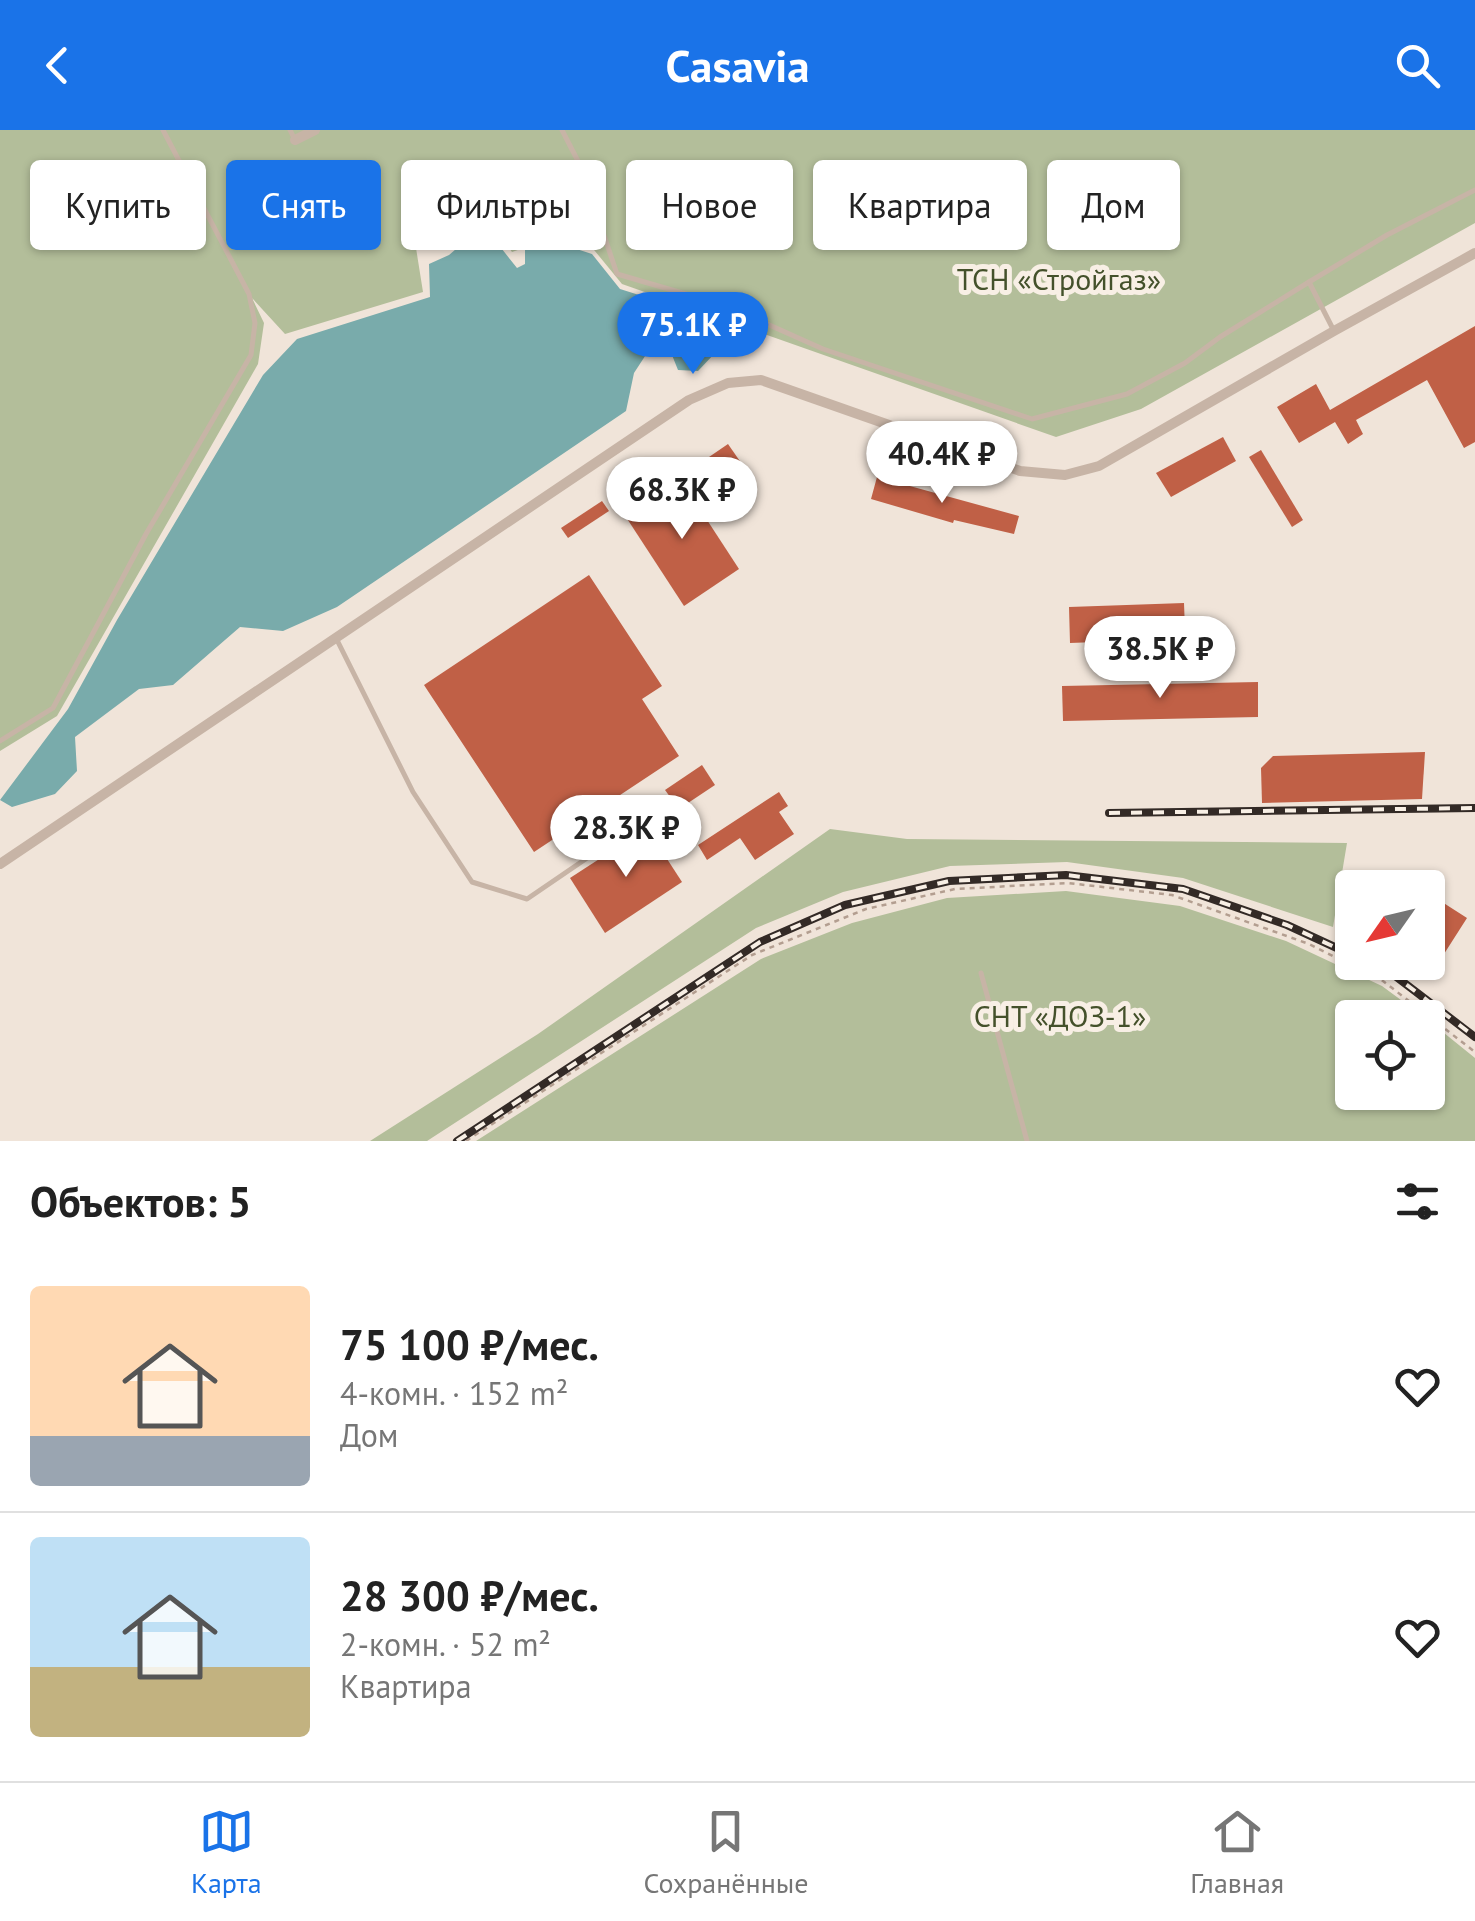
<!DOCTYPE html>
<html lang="ru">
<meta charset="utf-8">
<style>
:root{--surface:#fff;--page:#f6f6f6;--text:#222;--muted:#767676;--line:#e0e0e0;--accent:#1a73e8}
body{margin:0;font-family:"PT Sans",sans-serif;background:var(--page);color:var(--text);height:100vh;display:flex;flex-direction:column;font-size:38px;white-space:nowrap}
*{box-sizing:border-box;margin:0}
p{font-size:32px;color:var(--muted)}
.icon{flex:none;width:55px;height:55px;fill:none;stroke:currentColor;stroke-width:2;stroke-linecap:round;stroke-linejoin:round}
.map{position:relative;height:1011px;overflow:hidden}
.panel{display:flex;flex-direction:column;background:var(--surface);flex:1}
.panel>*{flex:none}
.top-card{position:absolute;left:30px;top:30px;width:1415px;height:90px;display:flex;gap:20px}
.needle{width:65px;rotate:236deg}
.fabs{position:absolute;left:1335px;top:740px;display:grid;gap:20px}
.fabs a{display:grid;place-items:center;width:110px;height:110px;border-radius:10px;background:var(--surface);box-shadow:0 2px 8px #0004;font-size:50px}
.price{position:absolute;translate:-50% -85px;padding:0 22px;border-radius:35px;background:#fff;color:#222;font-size:32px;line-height:65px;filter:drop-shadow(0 2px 5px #0008)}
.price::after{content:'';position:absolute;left:50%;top:60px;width:30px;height:22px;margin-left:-15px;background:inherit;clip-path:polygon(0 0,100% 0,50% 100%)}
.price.on{background:var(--accent);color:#fff}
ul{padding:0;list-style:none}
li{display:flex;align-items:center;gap:30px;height:250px;padding:0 30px}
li+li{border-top:2px solid var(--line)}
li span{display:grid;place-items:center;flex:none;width:280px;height:200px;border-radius:10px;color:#555}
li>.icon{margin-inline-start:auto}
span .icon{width:120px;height:120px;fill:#fffc;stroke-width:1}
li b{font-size:42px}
h2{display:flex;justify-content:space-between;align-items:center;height:120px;padding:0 30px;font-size:42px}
.chip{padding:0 35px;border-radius:10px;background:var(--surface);box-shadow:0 2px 8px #0004;font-size:35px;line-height:90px}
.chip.on{background:var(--accent);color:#fff}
header{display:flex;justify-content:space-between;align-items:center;height:130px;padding:0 30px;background:var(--accent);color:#fff;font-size:45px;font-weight:700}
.dock{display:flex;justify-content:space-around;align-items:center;height:140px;border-top:2px solid var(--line);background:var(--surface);font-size:28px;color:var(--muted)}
.dock a{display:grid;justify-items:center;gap:5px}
.dock .on{color:var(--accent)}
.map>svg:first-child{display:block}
.green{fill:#b3be9a}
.water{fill:#79abab}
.building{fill:#c06046}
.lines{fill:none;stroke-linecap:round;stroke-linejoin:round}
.path{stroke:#b39e90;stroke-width:2.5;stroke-dasharray:5 5;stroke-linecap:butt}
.lane{stroke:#c7b4a6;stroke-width:5}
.street{stroke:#c7b4a6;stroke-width:10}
.rail-casing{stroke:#332a26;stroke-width:8}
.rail{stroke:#f8efe5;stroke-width:4;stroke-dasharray:11;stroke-linecap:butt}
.labels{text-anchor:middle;stroke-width:10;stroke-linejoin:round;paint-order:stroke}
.park-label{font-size:30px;fill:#44512b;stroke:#f8efe5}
</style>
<header><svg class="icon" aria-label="back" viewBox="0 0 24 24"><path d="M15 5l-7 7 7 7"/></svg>Casavia<svg class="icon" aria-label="search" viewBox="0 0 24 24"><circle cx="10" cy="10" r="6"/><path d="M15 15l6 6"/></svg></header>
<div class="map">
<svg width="1475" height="1011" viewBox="0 0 1475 1011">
<rect width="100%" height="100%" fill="#f0e4d9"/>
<g class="green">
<path d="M0,0H1475V93L1141,279L1056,307L622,154L590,115L559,106L512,122L494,97L416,118L423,162L285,204L252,168L264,193L258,234L57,586L0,621Z"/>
<path d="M830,699L907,709L1347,713L1333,797L1183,748L1067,732L950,736L843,762L756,798L427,1011H370L538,904Z"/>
<path d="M1066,761L1180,776L1286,811L1382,856L1424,887L1352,888V962H1428V890L1475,928V1011H476L761,829L852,793L947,768Z"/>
</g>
<path class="water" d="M470,107L494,109L517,138L525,134V118L558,113L592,124L620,159L709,187L716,222L698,241L678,240L672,225L649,220L634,243L626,281L337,477L283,501L240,497L173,555L139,559L75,607L77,641L55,664L12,677L0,670L68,579L117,490L263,245L297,209L430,167L429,134L449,125Z"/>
<g class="building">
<path d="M1475,196V312L1464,318L1427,250L1356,290L1363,304L1348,314L1335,292L1299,313L1277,277L1316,254L1330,280Z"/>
<path d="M1223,307L1236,331L1171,367L1156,343Z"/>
<path d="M728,314L746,340L727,353L709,327Z"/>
<path d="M1261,320L1303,390L1292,397L1249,327Z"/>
<path d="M679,347L739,439L684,476L624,384Z"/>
<path d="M877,347L1019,386L1014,404L954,390L953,393L871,369Z"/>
<path d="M602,371L609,381L568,408L561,398Z"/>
<path d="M589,445L662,556L642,569L679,626L534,722L424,555Z"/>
<path d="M1184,473L1185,500H1175V509L1070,513L1069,477Z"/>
<path d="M1258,552V587L1063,591L1062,556Z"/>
<path d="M1425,622L1422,669L1262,673L1261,638L1273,626Z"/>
<path d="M702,635L715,655L679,679L665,660Z"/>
<path d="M779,662L788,676L779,682L794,704L755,730L740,708L707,730L698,715Z"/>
<path d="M647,698L682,752L605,803L570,748Z"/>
<path d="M1428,763L1467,788L1428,849V843L1411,832H1428Z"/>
</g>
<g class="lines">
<path class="path" d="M466,1011L752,825L866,779L955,759L1068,753L1172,765L1309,814L1383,851L1475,922"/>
<g class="lane">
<path d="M290,0L295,10"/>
<path d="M562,0L581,37L617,144L727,176L823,219L1032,289L1127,264L1185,233L1220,207L1309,152L1334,201"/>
<path d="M1309,152L1387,105L1475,60"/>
<path d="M336,508L413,662L472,752L527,769L653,683"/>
<path d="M0,611L53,578L146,404L251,225L255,193L249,164L163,0"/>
<path d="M981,843L1027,1011"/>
</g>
<g class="street">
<path d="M295,10L315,0"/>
<path d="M0,734L689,270L728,253L761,250L1020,341L1065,345L1099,336L1334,201L1475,123"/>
</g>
<defs>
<g id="rail">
<path d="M1109,683L1475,678"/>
<path d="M1369,832L1390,842L1475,907"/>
<path d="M457,1011L760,812L845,775L949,751L1066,745L1183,759L1287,795L1352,825"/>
</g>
</defs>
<use href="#rail" class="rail-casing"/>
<use href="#rail" class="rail"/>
</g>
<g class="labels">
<g class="park-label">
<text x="1059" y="160">ТСН «Стройгаз»</text>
<text x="1060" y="897">СНТ «ДОЗ-1»</text>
</g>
</g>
</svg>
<div class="fabs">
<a><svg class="needle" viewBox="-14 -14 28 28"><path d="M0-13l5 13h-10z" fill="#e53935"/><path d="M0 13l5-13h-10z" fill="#767676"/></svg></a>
<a><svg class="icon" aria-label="locate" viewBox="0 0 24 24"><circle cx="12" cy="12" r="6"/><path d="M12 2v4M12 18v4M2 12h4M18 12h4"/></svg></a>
</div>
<b class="price on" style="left:693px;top:247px">75.1K ₽</b>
<b class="price" style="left:942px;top:376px">40.4K ₽</b>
<b class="price" style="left:682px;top:412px">68.3K ₽</b>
<b class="price" style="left:1160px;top:571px">38.5K ₽</b>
<b class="price" style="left:626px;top:750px">28.3K ₽</b>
<div class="top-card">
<a class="chip">Купить</a>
<a class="chip on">Снять</a>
<a class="chip">Фильтры</a>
<a class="chip">Новое</a>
<a class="chip">Квартира</a>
<a class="chip">Дом</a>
</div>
</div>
<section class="panel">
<h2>Объектов: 5<svg class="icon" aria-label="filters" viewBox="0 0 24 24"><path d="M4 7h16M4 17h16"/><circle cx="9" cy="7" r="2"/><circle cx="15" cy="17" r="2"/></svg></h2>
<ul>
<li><span style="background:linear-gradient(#ffd9b3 75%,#9aa5b1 0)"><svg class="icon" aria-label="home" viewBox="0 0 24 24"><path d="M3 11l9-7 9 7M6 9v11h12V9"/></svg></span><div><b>75 100 ₽/мес.</b><p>4-комн. · 152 m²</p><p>Дом</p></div><svg class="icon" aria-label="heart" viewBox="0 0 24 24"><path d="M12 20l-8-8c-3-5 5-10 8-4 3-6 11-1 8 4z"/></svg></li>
<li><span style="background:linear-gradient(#bfe0f5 65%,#c2b280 0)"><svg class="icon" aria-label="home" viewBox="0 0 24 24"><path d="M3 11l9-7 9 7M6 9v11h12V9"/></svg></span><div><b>28 300 ₽/мес.</b><p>2-комн. · 52 m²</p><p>Квартира</p></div><svg class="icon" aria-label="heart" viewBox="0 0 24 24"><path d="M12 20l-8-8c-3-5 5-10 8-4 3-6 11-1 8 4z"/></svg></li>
</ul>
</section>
<nav class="dock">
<a class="on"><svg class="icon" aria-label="map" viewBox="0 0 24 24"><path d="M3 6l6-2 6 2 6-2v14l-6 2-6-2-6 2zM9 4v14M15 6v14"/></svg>Карта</a>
<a><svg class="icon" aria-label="saved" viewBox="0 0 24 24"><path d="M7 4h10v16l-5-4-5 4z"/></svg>Сохранённые</a>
<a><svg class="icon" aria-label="home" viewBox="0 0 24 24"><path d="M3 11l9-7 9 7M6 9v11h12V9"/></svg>Главная</a>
</nav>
